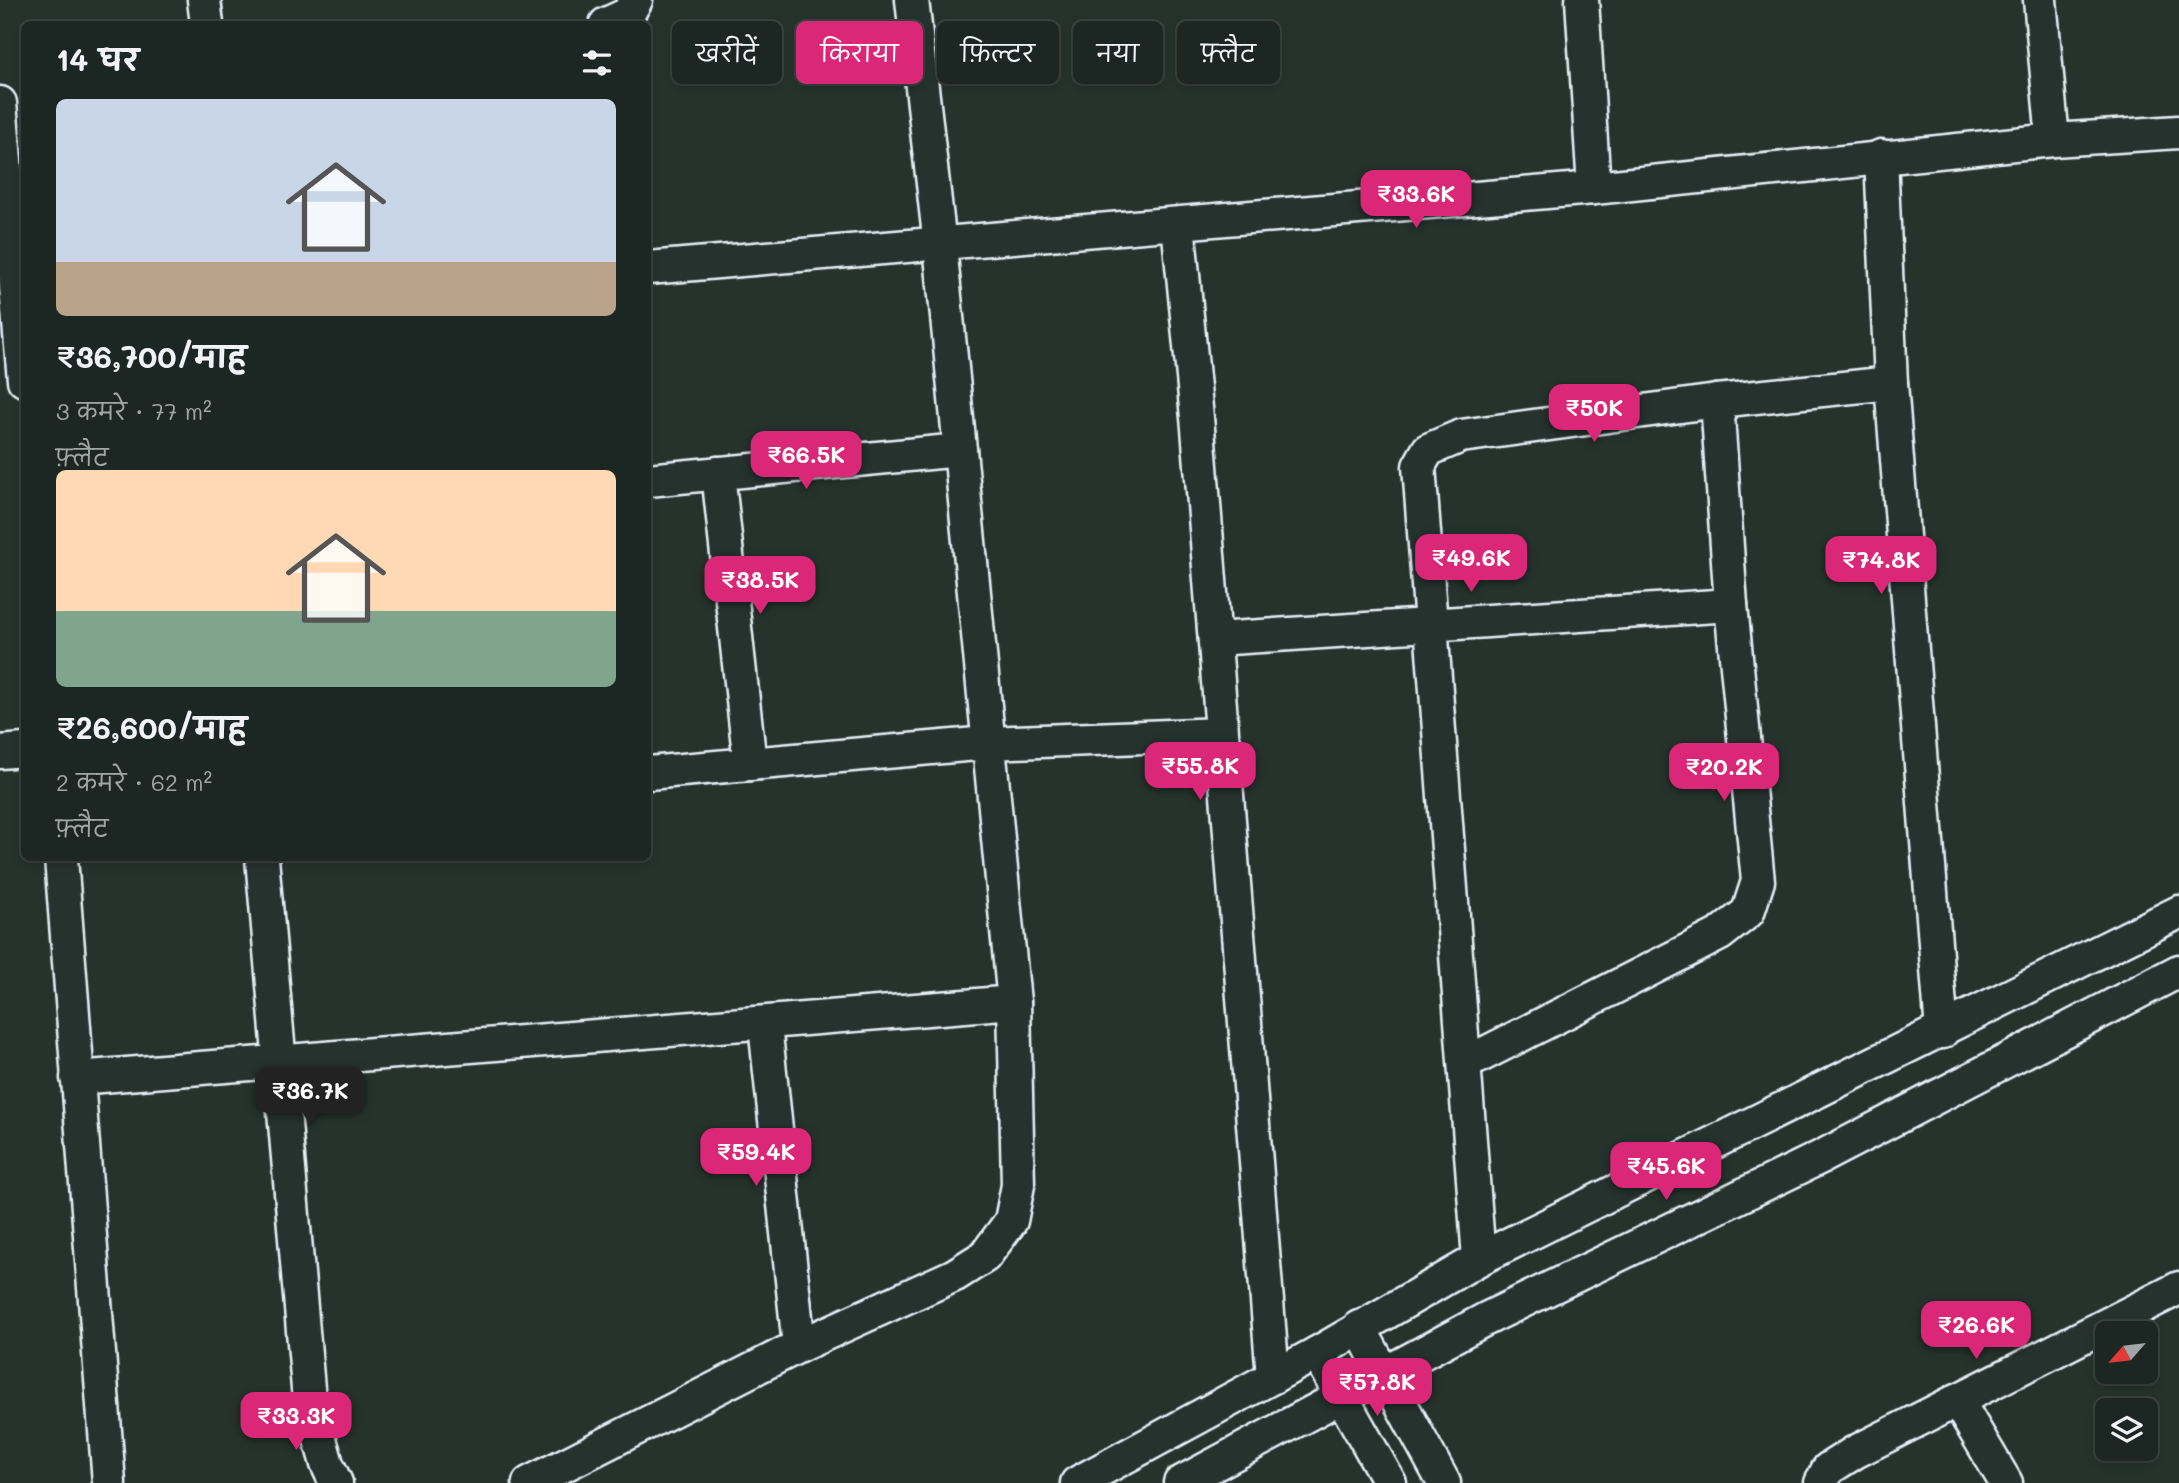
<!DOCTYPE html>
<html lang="hi">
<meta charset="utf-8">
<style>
:root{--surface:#1c2622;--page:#252e2a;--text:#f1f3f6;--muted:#a0a5a5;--line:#3a4340;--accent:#db2777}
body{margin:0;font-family:Mali,"Playpen Sans Deva",sans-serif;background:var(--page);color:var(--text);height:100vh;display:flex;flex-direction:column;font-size:26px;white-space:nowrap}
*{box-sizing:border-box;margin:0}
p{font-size:23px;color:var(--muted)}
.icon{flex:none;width:38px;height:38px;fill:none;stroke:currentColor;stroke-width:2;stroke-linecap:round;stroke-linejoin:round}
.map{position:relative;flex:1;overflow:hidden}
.drawer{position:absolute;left:21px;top:21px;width:630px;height:840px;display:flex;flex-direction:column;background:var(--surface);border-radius:10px;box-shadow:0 4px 10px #0003,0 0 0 2px var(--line)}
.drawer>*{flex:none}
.banner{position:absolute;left:672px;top:21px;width:665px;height:63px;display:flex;gap:14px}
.needle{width:46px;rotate:242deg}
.tools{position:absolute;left:2095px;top:1321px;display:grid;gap:14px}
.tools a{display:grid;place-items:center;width:63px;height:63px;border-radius:10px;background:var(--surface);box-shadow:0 4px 10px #0003,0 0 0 2px var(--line);font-size:35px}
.price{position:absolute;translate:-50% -60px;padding:0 16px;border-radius:14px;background:var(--accent);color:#fff;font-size:23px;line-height:46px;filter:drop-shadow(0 2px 4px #0008)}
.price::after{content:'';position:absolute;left:50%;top:42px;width:21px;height:16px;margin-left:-10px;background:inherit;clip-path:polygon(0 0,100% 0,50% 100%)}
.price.active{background:#222;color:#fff}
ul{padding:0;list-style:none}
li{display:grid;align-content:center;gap:14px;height:371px;padding:0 35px}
li span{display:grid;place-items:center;height:217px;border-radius:10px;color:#555}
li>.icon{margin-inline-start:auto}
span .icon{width:126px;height:126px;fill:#fffc;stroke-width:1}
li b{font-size:30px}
h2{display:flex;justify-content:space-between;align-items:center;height:84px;padding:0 35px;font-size:30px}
.tag{padding:0 24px;border-radius:10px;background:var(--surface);box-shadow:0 4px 10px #0003,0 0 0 2px var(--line);font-size:24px;line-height:63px}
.tag.active{background:var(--accent);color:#fff}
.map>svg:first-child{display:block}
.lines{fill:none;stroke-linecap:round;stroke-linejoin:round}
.minor-casing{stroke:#e8f1f8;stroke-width:37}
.minor{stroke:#26332d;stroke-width:32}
</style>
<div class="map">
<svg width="2179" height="1483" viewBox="0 0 2179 1483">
<rect width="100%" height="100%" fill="#26332d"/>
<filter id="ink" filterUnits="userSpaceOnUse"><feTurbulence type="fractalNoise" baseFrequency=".0143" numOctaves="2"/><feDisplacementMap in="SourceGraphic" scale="14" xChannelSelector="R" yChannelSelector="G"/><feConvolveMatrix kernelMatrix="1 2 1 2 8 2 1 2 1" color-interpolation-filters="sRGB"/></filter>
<g filter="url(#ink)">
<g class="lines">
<defs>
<g id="minor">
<path d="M204,0L207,24"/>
<path d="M1582,0L1594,188"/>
<path d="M2040,0L2053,140"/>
<path d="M606,24L628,14L636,0"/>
<path d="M0,103L24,380"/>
<path d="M1881,156L1891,383L1942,1032"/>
<path d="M1178,224L1198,428L1273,1377"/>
<path d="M648,268L1594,188L2053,140L2179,132"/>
<path d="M718,473L750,764"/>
<path d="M648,480L960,450"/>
<path d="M1215,639L1731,605"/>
<path d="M0,752L24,750"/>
<path d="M648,773L988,743L1221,734"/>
<path d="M61,858L109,1483"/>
<path d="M262,858L309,1400L327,1464L336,1483"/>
<path d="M765,1025L799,1346"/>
<path d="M1466,1063L1720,934L1748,912L1758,881L1731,605L1717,401"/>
<path d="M77,1078L1014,1002"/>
<path d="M1479,1259L1419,466L1428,450L1461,436L1717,401L1891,383"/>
<path d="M1359,1327L1444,1483"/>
<path d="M1317,1353L1390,1483"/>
<path d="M1957,1400L2006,1483"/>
<path d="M529,1483L799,1346L955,1275L985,1256L1011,1221L1018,1185L1014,1002L940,245L912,0"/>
<path d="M1077,1483L1317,1353L1479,1259L2179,912"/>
<path d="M1180,1483L1484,1320L1821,1157L2179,971"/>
<path d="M1821,1483L1828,1469L1855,1452L2179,1288"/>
</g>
</defs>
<use href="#minor" class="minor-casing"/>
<use href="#minor" class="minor"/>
</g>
</g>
</svg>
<div class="tools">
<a><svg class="needle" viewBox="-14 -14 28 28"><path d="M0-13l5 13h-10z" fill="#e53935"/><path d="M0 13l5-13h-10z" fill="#a0a5a5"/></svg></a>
<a><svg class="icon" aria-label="layers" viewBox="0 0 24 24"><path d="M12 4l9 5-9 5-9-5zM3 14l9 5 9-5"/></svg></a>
</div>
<b class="price" style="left:1416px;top:230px">₹33.6K</b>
<b class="price" style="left:1594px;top:444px">₹50K</b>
<b class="price" style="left:806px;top:491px">₹66.5K</b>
<b class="price" style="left:1471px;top:594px">₹49.6K</b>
<b class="price" style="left:1881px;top:596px">₹74.8K</b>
<b class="price" style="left:760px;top:616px">₹38.5K</b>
<b class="price" style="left:1200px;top:802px">₹55.8K</b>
<b class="price" style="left:1724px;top:803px">₹20.2K</b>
<b class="price active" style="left:310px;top:1127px">₹36.7K</b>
<b class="price" style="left:756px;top:1188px">₹59.4K</b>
<b class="price" style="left:1666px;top:1202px">₹45.6K</b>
<b class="price" style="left:1976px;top:1361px">₹26.6K</b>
<b class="price" style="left:1377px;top:1418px">₹57.8K</b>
<b class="price" style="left:296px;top:1452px">₹33.3K</b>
<div class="banner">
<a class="tag">खरीदें</a>
<a class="tag active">किराया</a>
<a class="tag">फ़िल्टर</a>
<a class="tag">नया</a>
<a class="tag">फ़्लैट</a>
</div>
<section class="drawer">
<h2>14 घर<svg class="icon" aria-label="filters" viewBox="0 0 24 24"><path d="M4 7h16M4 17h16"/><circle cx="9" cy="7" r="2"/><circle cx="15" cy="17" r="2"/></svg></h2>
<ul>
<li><span style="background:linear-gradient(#c9d6e8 75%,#b9a48a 0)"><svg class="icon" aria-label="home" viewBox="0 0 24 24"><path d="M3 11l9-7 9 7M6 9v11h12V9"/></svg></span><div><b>₹36,700/माह</b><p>3 कमरे · 77 m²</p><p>फ़्लैट</p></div></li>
<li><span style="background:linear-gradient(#ffd9b3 65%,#7fa58c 0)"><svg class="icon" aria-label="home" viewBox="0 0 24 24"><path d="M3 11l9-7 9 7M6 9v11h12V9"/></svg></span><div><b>₹26,600/माह</b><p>2 कमरे · 62 m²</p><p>फ़्लैट</p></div></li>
</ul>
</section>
</div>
